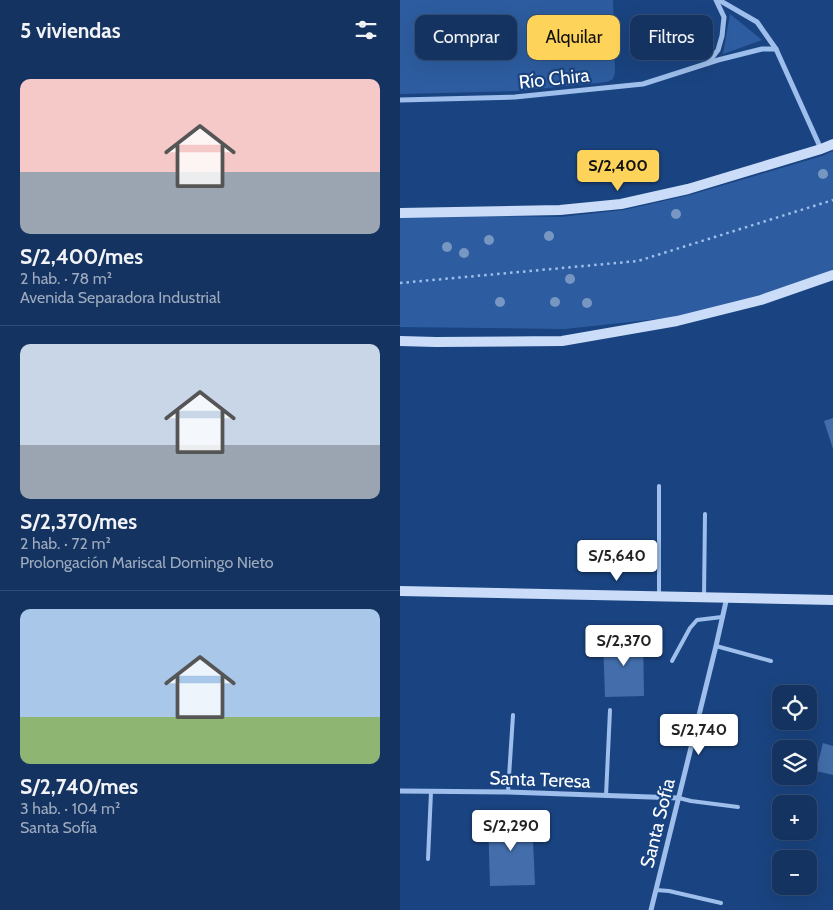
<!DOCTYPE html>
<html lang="es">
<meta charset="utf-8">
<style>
:root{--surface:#143361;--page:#1d3b67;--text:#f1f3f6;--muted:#9daabd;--line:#334e76;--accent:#fdd35a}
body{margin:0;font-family:Cabin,sans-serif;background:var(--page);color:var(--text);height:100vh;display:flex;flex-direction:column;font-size:19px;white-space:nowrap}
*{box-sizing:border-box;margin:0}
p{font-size:16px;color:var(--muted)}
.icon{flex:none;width:28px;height:28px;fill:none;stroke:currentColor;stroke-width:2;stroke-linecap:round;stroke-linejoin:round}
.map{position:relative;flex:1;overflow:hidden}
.drawer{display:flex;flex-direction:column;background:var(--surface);width:400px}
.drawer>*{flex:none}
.banner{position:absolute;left:15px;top:15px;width:342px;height:45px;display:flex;gap:10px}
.fabs{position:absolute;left:372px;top:685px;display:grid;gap:10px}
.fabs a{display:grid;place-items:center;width:45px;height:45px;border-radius:10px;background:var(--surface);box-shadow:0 5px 20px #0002,0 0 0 1px var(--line);font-size:25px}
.price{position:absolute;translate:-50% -42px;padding:0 11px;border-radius:5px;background:#fff;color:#222;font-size:16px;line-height:32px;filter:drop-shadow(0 1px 2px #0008)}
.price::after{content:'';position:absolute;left:50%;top:30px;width:15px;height:11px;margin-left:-8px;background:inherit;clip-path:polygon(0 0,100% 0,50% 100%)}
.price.selected{background:var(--accent);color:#111}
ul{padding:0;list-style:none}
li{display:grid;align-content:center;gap:10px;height:265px;padding:0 20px}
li+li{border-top:1px solid var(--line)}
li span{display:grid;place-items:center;height:155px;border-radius:10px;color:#555}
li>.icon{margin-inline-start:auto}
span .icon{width:90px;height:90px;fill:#fffc;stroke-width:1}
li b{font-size:21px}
h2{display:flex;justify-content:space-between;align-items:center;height:60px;padding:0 20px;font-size:21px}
.tag{padding:0 18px;border-radius:10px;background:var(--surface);box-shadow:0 5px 20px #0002,0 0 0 1px var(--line);font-size:18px;line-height:45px}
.tag.selected{background:var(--accent);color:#111}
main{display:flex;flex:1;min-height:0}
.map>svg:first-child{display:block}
.green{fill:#2d5da0}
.building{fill:#436eab}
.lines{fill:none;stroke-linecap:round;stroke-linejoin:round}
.path{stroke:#9ebeeb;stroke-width:2.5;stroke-dasharray:2.5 4;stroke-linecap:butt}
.lane{stroke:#9ebeeb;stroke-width:4}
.street{stroke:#9ebeeb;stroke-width:5}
.secondary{stroke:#cadcf8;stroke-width:10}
.tree{fill:#7796c2}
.labels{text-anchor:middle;stroke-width:4.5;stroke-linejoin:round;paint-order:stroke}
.street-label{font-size:19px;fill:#fff;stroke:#1a4481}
</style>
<main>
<section class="drawer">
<h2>5 viviendas<svg class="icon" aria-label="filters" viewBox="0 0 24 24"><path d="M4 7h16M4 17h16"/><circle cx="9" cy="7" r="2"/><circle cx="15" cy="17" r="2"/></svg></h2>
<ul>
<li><span style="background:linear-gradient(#f6c9c9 60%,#9aa5b1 0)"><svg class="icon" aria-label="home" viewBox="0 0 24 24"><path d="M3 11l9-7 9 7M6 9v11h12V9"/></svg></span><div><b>S/2,400/mes</b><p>2 hab. · 78 m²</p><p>Avenida Separadora Industrial</p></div></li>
<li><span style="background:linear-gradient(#c9d6e8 65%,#9aa5b1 0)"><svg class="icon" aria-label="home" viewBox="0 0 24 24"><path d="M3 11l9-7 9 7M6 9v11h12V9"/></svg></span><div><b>S/2,370/mes</b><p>2 hab. · 72 m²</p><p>Prolongación Mariscal Domingo Nieto</p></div></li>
<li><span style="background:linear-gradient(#a9c7e8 70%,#8fb573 0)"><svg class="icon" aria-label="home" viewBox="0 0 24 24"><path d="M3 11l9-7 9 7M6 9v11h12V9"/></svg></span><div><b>S/2,740/mes</b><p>3 hab. · 104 m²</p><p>Santa Sofía</p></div></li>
</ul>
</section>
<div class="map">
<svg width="433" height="910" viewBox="0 0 433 910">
<rect width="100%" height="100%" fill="#1a4481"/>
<g class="green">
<path d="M0,0H213L215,72L213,79L207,82L116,91L0,94Z"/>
<path d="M330,14L362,40L323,54Z"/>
<path d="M433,151V270L359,297L276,317L165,329L0,327V215L160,217L224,210L290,195L422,156Z"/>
</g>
<g class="building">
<path d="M433,418V449L424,421Z"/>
<path d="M203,638H243L244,696L205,697Z"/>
<path d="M423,743L433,746V775L416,771Z"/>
<path d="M132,818L135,885L90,886L88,820Z"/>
</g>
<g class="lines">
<path class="path" d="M0,283L238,261L433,200"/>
<g class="lane">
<path d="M259,486V596"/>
<path d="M304,597L305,514"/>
<path d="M316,646L371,661"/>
<path d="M272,661L290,628L297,620L322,617"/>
<path d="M108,792L113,715"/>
<path d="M206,796L210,710"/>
<path d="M279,798L291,801L338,807"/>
<path d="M28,859L31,792"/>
<path d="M256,890L269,891L321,903"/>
</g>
<g class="street">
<path d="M319,0L357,22L376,49L421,149"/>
<path d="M308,63L318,50L322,36L324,17L316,0"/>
<path d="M0,100L115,97L243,84L318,60L362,49H376"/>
<path d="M0,791L108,792L279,798"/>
<path d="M251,910L316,646L327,597"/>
</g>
<g class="secondary">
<path d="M0,213L160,210L221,204L288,189L421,149L433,144"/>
<path d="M0,341L36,342L162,341L277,321L361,300L433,275"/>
<path d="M0,591L433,600"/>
</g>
</g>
<g class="tree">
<circle cx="423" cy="174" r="5"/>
<circle cx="276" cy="214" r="5"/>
<circle cx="149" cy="236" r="5"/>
<circle cx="89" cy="240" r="5"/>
<circle cx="47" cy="247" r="5"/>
<circle cx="64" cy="253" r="5"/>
<circle cx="170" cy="279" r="5"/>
<circle cx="100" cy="302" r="5"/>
<circle cx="155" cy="302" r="5"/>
<circle cx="187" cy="303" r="5"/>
</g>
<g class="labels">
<g class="street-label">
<text transform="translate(154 78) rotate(-6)" y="7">Río Chira</text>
<text transform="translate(140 779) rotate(2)" y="7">Santa Teresa</text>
<text transform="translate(257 823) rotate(-76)" y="7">Santa Sofía</text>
</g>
</g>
</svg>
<div class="fabs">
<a><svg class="icon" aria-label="locate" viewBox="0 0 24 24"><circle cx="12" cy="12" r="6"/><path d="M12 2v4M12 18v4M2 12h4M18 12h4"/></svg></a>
<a><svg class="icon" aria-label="layers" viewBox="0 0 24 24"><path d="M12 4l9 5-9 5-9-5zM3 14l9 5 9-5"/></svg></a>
<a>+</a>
<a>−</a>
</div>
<b class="price selected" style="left:218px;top:192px">S/2,400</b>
<b class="price" style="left:217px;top:582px">S/5,640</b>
<b class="price" style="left:224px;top:667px">S/2,370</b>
<b class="price" style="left:299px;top:756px">S/2,740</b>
<b class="price" style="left:111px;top:852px">S/2,290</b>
<div class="banner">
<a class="tag">Comprar</a>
<a class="tag selected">Alquilar</a>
<a class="tag">Filtros</a>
</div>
</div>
</main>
